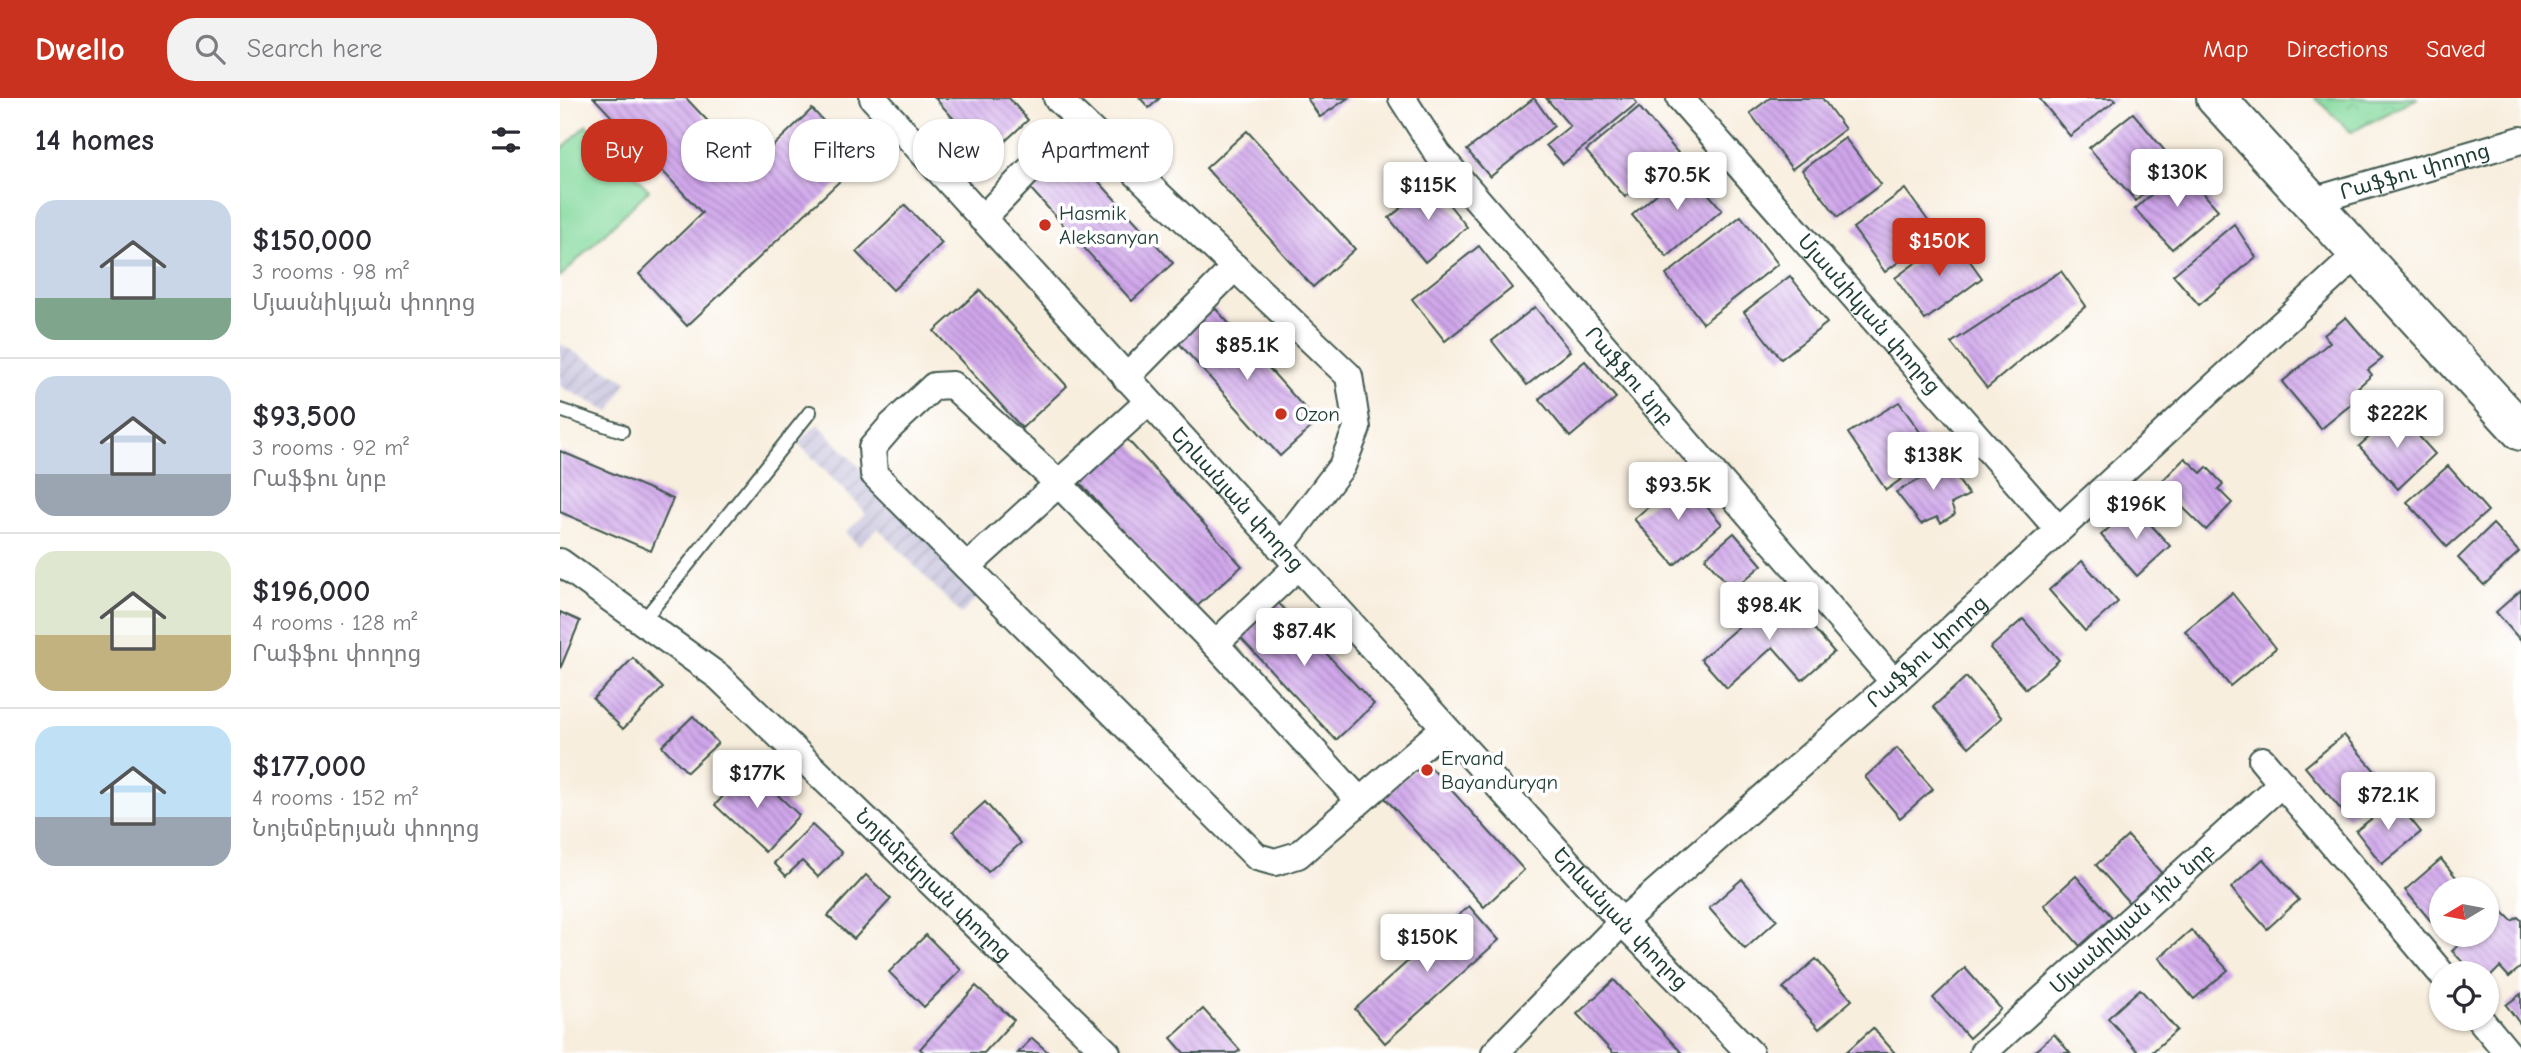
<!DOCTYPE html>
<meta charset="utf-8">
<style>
:root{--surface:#fff;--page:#f2f2f3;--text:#2b2b33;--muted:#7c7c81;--line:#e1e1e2;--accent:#c8321e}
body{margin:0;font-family:"Comic Neue","Noto Sans Armenian",sans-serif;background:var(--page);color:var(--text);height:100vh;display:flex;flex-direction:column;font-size:26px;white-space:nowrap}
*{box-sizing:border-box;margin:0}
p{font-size:23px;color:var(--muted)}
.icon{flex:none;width:38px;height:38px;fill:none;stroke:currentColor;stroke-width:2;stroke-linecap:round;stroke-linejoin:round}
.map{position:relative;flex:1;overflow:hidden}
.details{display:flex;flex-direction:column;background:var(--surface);width:560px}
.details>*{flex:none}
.guide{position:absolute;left:21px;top:21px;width:665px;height:63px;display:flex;gap:14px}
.needle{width:46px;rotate:260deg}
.tools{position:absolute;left:1869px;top:779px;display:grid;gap:14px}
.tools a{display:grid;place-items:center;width:70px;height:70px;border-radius:50%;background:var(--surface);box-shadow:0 2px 5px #0004;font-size:35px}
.price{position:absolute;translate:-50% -60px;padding:0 16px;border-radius:7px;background:#fff;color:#222;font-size:23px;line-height:46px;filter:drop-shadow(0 2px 4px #0008)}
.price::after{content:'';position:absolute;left:50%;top:42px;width:21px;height:16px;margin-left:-10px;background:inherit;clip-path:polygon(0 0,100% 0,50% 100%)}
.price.selected{background:var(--accent);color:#fff}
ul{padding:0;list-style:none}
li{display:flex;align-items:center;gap:21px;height:175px;padding:0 35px}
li+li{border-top:2px solid var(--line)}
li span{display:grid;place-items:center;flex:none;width:196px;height:140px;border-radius:21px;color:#555}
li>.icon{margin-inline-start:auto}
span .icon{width:84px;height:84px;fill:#fffc;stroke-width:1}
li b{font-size:30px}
h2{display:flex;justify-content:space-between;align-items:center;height:84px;padding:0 35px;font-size:30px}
.tag{padding:0 24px;border-radius:28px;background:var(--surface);box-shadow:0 2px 5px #0004;font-size:24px;line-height:63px}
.tag.selected{background:var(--accent);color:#fff}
header{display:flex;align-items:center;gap:42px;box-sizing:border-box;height:98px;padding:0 35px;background:var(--accent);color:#fff}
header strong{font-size:33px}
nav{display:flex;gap:38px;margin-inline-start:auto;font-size:24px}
.search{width:490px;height:63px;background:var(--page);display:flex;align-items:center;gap:18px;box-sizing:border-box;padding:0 24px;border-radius:28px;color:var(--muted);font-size:26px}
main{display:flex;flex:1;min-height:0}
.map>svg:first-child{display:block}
.industrial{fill:url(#industrial-furrows)}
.grass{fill:#83d99c;stroke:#518b68;stroke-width:2}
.park{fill:url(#park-crowns);stroke:#518b68;stroke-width:2}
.building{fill:url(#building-back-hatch)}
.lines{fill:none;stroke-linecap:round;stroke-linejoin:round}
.lane-casing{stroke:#40584e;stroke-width:16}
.street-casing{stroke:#40584e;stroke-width:30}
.primary-casing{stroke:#40584e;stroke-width:42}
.lane{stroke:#fff;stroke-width:12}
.street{stroke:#fff;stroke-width:26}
.primary{stroke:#fff;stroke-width:38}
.poi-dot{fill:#c8321e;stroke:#fff;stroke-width:2.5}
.labels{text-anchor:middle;stroke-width:7;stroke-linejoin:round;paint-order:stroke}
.street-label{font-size:21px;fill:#1f3d34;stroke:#fff}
.poi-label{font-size:21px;fill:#1f3d34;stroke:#fff;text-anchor:start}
</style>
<header>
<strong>Dwello</strong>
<div class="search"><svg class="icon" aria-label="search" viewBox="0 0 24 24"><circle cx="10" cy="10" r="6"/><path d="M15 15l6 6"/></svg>Search here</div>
<nav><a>Map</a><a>Directions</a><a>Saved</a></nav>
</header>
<main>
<section class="details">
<h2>14 homes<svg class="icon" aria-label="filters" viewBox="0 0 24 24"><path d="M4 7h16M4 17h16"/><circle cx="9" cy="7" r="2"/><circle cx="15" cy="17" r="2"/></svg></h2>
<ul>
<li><span style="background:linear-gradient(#c9d6e8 70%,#7fa58c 0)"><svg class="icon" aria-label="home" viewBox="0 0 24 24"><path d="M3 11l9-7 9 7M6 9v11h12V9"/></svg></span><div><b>$150,000</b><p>3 rooms · 98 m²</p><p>Մյասնիկյան փողոց</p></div></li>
<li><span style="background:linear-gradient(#c9d6e8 70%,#9aa5b1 0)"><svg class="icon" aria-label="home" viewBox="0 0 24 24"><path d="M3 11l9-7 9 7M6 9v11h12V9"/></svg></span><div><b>$93,500</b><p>3 rooms · 92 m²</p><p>Րաֆֆու նրբ</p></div></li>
<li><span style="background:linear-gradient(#dfe7d0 60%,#c2b280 0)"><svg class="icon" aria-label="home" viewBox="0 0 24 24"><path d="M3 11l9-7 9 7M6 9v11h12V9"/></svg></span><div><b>$196,000</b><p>4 rooms · 128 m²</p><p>Րաֆֆու փողոց</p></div></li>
<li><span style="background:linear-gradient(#bfe0f5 65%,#9aa5b1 0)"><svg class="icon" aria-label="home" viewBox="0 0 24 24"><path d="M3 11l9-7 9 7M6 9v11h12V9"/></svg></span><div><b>$177,000</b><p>4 rooms · 152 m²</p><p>Նոյեմբերյան փողոց</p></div></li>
</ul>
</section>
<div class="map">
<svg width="1961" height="955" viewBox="0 0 1961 955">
<defs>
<pattern id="industrial-furrows" width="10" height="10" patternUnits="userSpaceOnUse" patternTransform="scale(1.75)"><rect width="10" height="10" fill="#c4c0db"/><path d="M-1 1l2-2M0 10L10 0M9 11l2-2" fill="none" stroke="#9f9db2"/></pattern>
<pattern id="park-crowns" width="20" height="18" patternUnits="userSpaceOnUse" patternTransform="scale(1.75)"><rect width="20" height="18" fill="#83d99c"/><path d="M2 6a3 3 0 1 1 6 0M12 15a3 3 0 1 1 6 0" fill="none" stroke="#71bb87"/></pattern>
<pattern id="building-back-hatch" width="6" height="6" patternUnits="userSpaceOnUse" patternTransform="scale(1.75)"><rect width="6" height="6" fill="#d0a6eb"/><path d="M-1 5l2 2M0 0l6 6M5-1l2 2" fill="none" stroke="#a888bf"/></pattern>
</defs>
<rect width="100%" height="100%" fill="#fff"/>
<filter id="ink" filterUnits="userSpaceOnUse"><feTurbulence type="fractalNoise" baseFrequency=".0143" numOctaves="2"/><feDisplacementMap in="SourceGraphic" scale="14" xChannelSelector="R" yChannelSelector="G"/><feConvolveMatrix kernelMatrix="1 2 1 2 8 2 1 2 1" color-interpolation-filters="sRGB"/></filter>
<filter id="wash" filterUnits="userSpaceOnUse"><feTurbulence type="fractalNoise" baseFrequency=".00686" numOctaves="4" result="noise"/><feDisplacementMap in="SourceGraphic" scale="28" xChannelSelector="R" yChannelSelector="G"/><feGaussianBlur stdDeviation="1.57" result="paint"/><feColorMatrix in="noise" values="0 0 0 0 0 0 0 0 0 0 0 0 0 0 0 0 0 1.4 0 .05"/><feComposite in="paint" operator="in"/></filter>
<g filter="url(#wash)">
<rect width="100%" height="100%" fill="#f8eede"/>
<g class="industrial">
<path d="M0,246L67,283L50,314L0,288Z"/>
<path d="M258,326L421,496L401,516L318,430L299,448L286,435L306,415L238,345Z"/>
</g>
<path class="grass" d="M26,27L89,92L0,179V53Z"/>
<path class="park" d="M1755,0H1858L1791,34Z"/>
<g id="blocks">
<g class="building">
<path d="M34,0H126L191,69L252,11L301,63L127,228L79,176L142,115Z"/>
<path d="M375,0H449L468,22L428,59Z"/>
<path d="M580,0H600L589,10Z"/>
<path d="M747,0H788L760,19Z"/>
<path d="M974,0L994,28L930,79L907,52Z"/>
<path d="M986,0H1073L1077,5L1003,66L986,47L1010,28Z"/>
<path d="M1210,0H1262L1285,31L1232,71L1190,15Z"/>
<path d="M1479,0H1554L1556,2L1510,38Z"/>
<path d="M1079,9L1118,55L1065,99L1026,53Z"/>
<path d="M1573,15L1615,65L1576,103L1529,50Z"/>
<path d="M687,33L795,151L753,189L646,70Z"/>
<path d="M1285,40L1321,86L1278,119L1242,72Z"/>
<path d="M511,53L613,165L572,203L470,90Z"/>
<path d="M1127,70L1162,112L1107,159L1072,117Z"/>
<path d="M1621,70L1658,112L1612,151L1575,111Z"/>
<path d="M872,85L907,129L865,164L829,120Z"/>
<path d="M1345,91L1377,135L1325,174L1293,130Z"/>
<path d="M345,107L382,145L333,192L296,154Z"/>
<path d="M1181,118L1218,166L1143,225L1106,177Z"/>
<path d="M1674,126L1696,159L1639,207L1613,177Z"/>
<path d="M1392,138L1422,180L1365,222L1335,180Z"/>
<path d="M919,148L952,190L885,243L852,201Z"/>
<path d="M1501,173L1526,208L1427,290L1391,245Z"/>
<path d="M1230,178L1267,225L1221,261L1184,214Z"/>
<path d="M420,192L507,288L462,330L374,233Z"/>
<path d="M975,209L1010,253L967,287L932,243Z"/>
<path d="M655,210L757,324L720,358L617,243Z"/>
<path d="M1786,219L1822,261L1808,272L1812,277L1795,292L1800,299L1761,331L1722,284L1770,244L1764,237Z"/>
<path d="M1025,263L1056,300L1010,339L979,301Z"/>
<path d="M1339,304L1367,344L1343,357L1353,373L1326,392L1288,335Z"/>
<path d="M1837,314L1875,356L1838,391L1799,348Z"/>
<path d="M567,341L682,468L634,511L520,385Z"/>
<path d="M0,353L113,401L91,453L0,414Z"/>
<path d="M1378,355L1409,397L1391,406L1395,416L1381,425L1377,419L1361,426L1336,394L1360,381L1353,373Z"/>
<path d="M1625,360L1641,375L1647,369L1663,386L1658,391L1672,405L1646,432L1599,386Z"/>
<path d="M1888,368L1928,413L1887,449L1847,404Z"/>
<path d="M1122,380L1162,426L1114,467L1074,421Z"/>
<path d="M1574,408L1610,448L1577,478L1541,437Z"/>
<path d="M1933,426L1959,454L1924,487L1898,460Z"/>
<path d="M1174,435L1202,467L1173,492L1145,460Z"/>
<path d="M1522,463L1558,504L1525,533L1489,492Z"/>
<path d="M1221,492L1274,554L1242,582L1213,549L1167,590L1141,561Z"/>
<path d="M1961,492V543L1936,514Z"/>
<path d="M1672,495L1716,550L1670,588L1625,533Z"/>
<path d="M712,498L814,606L776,642L674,533Z"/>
<path d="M0,514L20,523L0,571Z"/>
<path d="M1463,521L1499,562L1466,591L1430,550Z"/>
<path d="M73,560L103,590L63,631L33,601Z"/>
<path d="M1406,579L1442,620L1409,649L1373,609Z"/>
<path d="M133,618L158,645L127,674L102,648Z"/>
<path d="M1784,637L1827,687L1788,720L1745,669Z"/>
<path d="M1337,650L1373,691L1340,720L1305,679Z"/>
<path d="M864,662L964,772L924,809L824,699Z"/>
<path d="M189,670L239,717L205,754L155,707Z"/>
<path d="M1835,702L1861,734L1822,766L1796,733Z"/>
<path d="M425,704L461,745L428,774L393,733Z"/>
<path d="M252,727L282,755L258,779L242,763L226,778L214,765Z"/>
<path d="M1568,738L1605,779L1572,808L1536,767Z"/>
<path d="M1703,761L1739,802L1707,831L1671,790Z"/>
<path d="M1881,761L1906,791H1881V821L1874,827L1845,792Z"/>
<path d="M306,777L331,801L294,841L268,818Z"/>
<path d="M1516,778L1552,819L1520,848L1484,807Z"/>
<path d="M1182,781L1217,822L1185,851L1149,810Z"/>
<path d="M909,808L939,842L825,945L795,911Z"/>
<path d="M1939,810L1952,823L1958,819L1961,822V869L1949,879L1940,869L1927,882V875H1913L1892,853L1910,836H1927V821Z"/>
<path d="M1631,832L1668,872L1634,901L1599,860Z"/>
<path d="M366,837L401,872L364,909L329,874Z"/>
<path d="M1256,861L1292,902L1259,931L1223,890Z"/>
<path d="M1405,870L1441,911L1409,940L1373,900Z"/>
<path d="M1054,882L1122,955H1053L1017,916Z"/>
<path d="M416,888L454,922L424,955H365L360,951Z"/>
<path d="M1580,891L1617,932L1591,955H1579L1548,920Z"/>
<path d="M1961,896V927L1946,907Z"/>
<path d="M643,911L680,952L676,955H624L611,940Z"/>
<path d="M1313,930L1335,955H1285Z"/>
<path d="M1494,936L1510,955H1473Z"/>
<path d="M472,940L489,955H458Z"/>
</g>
</g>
</g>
<g filter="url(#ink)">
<use href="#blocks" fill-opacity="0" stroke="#40584e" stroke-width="2"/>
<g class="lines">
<defs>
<g id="lane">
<path d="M0,312L62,333"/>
<path d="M82,524L250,314"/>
</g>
<g id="street">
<path id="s1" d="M313,0L1062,824L1190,955"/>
<path d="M497,0L789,278L797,330L782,368L720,449"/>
<path id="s2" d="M842,0L878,56L1334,584"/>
<path id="s3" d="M1120,0L1498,431"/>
<path id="s4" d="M1749,104L1961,42"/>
<path d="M422,121L519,21"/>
<path d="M566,280L675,169"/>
<path id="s5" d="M0,464L159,579L547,955"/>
<path d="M407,469L588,304"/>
<path d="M655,546L737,469"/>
<path d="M1702,662L1881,875"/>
<path d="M800,703L655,546L498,385L392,287L374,288L331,328L312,350L314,376L697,759L715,764L738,757L884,630"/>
<path d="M1919,920L1948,955"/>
<path id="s6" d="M935,955L1062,824L1334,584L1799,155"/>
<path id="s7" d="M1423,955L1722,685"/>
</g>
<path id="primary" d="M1656,0L1961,333"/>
</defs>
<use href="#lane" class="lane-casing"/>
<use href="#street" class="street-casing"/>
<use href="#primary" class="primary-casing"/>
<use href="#lane" class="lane"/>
<use href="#street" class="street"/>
<use href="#primary" class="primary"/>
</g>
</g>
<g class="poi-dot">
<circle cx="485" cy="127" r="7"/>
<circle cx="721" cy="316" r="7"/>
<circle cx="867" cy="672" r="7"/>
</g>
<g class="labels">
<g class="street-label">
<text dy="7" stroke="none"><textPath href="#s4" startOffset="110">Րաֆֆու փողոց</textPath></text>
<text dy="7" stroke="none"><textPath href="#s3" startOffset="287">Մյասնիկյան փողոց</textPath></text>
<text dy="7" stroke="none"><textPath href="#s2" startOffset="360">Րաֆֆու նրբ</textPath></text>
<text dy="7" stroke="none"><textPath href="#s1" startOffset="542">Երևանյան փողոց</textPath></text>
<text dy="7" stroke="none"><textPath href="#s6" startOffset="590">Րաֆֆու փողոց</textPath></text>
<text dy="7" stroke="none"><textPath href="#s5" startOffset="495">Նոյեմբերյան փողոց</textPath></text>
<text dy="7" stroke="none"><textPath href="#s7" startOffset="201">Մյասնիկյան 1ին նրբ</textPath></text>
<text dy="7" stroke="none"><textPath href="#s1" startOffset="1110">Երևանյան փողոց</textPath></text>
</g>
<g class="poi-label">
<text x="499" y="122">Hasmik<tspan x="499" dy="24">Aleksanyan</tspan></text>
<text x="735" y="323">Ozon</text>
<text x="881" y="667">Ervand<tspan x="881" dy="24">Bayanduryqn</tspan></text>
</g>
</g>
</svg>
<div class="tools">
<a><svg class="needle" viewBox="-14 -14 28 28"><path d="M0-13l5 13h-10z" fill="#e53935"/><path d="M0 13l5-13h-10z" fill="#7c7c81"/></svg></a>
<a><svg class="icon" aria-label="locate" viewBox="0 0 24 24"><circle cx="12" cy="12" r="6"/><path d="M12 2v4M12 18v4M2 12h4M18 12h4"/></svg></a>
</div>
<b class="price" style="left:1617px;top:111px">$130K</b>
<b class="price" style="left:1117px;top:114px">$70.5K</b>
<b class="price" style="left:868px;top:124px">$115K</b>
<b class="price selected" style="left:1379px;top:180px">$150K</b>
<b class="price" style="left:687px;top:284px">$85.1K</b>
<b class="price" style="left:1837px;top:352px">$222K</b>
<b class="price" style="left:1373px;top:394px">$138K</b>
<b class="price" style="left:1118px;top:424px">$93.5K</b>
<b class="price" style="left:1576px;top:443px">$196K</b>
<b class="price" style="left:1209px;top:544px">$98.4K</b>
<b class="price" style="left:744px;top:570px">$87.4K</b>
<b class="price" style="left:197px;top:712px">$177K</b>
<b class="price" style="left:1828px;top:734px">$72.1K</b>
<b class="price" style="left:867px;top:876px">$150K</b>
<div class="guide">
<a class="tag selected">Buy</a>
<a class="tag">Rent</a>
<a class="tag">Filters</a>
<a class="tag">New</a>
<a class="tag">Apartment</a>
</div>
</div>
</main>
